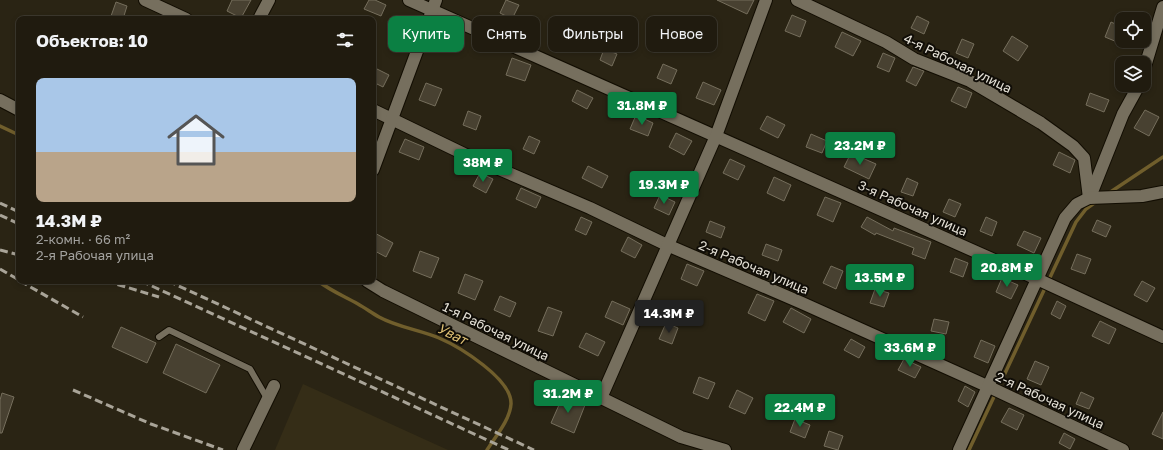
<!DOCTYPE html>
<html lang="ru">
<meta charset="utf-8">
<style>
:root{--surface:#201b0f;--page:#282418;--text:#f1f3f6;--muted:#a2a19e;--line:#3d392f;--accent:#0b8043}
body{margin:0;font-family:"Golos Text",sans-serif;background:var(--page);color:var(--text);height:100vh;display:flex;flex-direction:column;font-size:15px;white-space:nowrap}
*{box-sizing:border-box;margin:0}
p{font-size:13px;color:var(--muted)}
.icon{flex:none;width:22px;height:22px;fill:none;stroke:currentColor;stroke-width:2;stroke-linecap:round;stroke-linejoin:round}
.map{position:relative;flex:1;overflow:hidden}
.side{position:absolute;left:16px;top:16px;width:360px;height:268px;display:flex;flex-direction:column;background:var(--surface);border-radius:8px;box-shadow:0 2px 6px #0003,0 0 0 1px var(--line)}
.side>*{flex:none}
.top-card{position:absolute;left:388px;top:16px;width:380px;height:36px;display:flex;gap:8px}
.tools{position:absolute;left:1115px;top:12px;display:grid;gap:8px}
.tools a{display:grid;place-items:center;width:36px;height:36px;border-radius:8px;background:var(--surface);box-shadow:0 2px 6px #0003,0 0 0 1px var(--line);font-size:20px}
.price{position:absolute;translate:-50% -34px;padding:0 9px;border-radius:4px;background:var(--accent);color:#fff;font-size:13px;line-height:26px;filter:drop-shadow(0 1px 2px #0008)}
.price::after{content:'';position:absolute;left:50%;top:24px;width:12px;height:9px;margin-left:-6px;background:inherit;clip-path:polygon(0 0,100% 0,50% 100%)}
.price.on{background:#222;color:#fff}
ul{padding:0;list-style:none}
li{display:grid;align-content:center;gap:8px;height:212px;padding:0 20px}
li+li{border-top:1px solid var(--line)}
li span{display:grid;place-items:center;height:124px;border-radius:8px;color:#555}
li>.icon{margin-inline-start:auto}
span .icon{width:72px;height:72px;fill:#fffc;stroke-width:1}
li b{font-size:17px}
h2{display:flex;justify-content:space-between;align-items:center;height:48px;padding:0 20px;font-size:17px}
.chip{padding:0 14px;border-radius:8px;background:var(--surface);box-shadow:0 2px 6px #0003,0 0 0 1px var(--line);font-size:14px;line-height:36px}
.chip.on{background:var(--accent);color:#fff}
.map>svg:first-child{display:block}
.built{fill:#352d17}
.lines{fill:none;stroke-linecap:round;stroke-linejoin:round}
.stream{stroke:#705e2c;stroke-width:3.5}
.building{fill:#484131;stroke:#756e5c}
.lane-casing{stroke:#120d02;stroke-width:8}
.street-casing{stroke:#120d02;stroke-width:14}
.lane{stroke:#766f5e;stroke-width:6}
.street{stroke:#766f5e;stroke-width:12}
.rail{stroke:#a9a498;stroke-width:3;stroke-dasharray:8 4;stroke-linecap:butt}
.labels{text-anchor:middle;stroke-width:4;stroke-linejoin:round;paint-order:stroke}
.street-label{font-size:13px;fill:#e5e1d7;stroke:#100d07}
.water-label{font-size:14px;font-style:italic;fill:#dcbe72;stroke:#100d07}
</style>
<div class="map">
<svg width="1163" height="450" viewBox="0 0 1163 450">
<rect width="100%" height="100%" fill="#2a2414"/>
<path class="built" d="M303,384L448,450H275Z"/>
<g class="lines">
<g class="stream">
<path d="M0,126L19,135"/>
<path d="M1109,193L1163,157"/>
<path d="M318,281C331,291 344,296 358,304C365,308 372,313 379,317C397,327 420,330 439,338C460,347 512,379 511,404C510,420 495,437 487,450"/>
<path d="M969,450L1076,222L1086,209L1097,201"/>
</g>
</g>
<g class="building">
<path d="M232,0H251L241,18L227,11Z"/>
<path d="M369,0H375L386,5L381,16L364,9Z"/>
<path d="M506,0L519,5L512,19L500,13Z"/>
<path d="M717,0H754L747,14Z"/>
<path d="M116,2L127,6L123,19H110Z"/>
<path d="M792,15L806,21L800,37L785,31Z"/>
<path d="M917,16L929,22L924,34L911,28Z"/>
<path d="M554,20L566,25L561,38L548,33Z"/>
<path d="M1111,22L1122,27V44L1105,37Z"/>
<path d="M589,31L601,36L596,49L584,44Z"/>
<path d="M842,32L861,41L853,56L835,47Z"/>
<path d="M1012,36L1028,46L1018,61L1003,51Z"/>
<path d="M962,39L974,44L968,58L956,53Z"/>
<path d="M604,49L617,54L612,66L600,60Z"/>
<path d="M883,53L895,58L889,72L877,67Z"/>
<path d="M512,58L531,65L525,81L506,75Z"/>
<path d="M663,64L677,70L671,84L657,78Z"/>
<path d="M373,67L389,75L383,87L373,82Z"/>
<path d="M913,67L924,71L916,86L906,81Z"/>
<path d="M703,82L721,90L714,105L696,98Z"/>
<path d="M426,83L442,89L435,106L419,100Z"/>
<path d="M958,87L972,93L966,108L951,101Z"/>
<path d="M577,90L593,98L587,109L572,101Z"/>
<path d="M1090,93L1109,100L1104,112L1086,105Z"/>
<path d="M1145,110L1159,117L1149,136L1134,128Z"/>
<path d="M468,111L481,116L476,130L463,125Z"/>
<path d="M636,115L653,123L648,136L630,129Z"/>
<path d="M767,116L785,125L778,138L760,129Z"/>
<path d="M676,133L692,141L684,155L669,147Z"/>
<path d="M811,134L827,141L822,153L806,147Z"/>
<path d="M529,136L540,141L534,154L523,149Z"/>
<path d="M405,139L424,147L419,160L399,152Z"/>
<path d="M1059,152L1075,160L1070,173L1053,165Z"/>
<path d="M851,153L876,164L869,179L844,167Z"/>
<path d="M730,159L745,166L738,180L723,173Z"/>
<path d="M588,166L608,176L602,188L582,178Z"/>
<path d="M480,173L493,179L486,193L473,186Z"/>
<path d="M774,177L791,185L784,201L767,193Z"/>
<path d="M907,178L918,183L913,196L901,192Z"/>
<path d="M521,188L541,197L536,208L516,199Z"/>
<path d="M660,195L675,202L669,215L654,208Z"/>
<path d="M825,197L841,203L833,222L817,215Z"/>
<path d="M949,199L961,204L955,217L943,212Z"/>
<path d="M581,217L592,222L586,235L575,230Z"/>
<path d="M867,217L893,231L894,228L931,242L925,259L912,254L914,248L876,233L875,235L861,227Z"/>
<path d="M986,217L997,222L992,236L980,231Z"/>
<path d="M1097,220L1111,226L1106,237L1092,231Z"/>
<path d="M710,221L725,227L721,238L706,232Z"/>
<path d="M1024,231L1041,238L1034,253L1017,245Z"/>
<path d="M373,232L393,243L386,257L373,250Z"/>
<path d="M628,237L642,245L635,258L621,251Z"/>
<path d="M766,244L782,250L778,261L762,255Z"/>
<path d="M420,251L439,258L431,278L413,271Z"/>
<path d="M1077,254L1091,259L1085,274L1071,269Z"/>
<path d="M955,258L968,263L963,277L950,272Z"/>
<path d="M687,264L704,271L697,286L681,279Z"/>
<path d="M831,266L843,271L836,289L823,283Z"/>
<path d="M465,274L483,281L475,300L458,293Z"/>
<path d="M1002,278L1018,285L1011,299L996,292Z"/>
<path d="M1142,281L1155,288L1147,302L1134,295Z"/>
<path d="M875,289L889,293L884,307L870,303Z"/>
<path d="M757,294L774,301L765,321L748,313Z"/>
<path d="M500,296L516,303L510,317L494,310Z"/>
<path d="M612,301L630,309L623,325L605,317Z"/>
<path d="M1057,301L1066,306L1060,319L1051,314Z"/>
<path d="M548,307L562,312L553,336L538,331Z"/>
<path d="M791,308L811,319L804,333L783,322Z"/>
<path d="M934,319L949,322L946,334L931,331Z"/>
<path d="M1100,321L1116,329L1109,344L1092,336Z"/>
<path d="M666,323L678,328L672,344L659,339Z"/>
<path d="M121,327L156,343L147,363L112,347Z"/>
<path d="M586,333L605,342L598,356L579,347Z"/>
<path d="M851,339L865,347L859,358L844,350Z"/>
<path d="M981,340L995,346L988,363L974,357Z"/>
<path d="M176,344L220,365L206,393L163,373Z"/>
<path d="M904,359L921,367L915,378L898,370Z"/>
<path d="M1035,361L1049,367L1041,385L1027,379Z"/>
<path d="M699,377L715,383L708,399L693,393Z"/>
<path d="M965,386L975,392L968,407L958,401Z"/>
<path d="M737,390L753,398L745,414L729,407Z"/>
<path d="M1081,392L1094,398L1089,409L1076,404Z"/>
<path d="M2,393L14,397L2,433H0V400Z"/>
<path d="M563,396L585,405L574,433L551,423Z"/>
<path d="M1009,408L1024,415L1017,430L1001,422Z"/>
<path d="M1163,412V439L1152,434Z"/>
<path d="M795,419L810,425L805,438L790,432Z"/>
<path d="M829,431L843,436L838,450L824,446Z"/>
<path d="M1064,433L1075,439L1070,449L1059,443Z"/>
</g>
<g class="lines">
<defs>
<path id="lane" d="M159,337L169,330L250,369L268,400"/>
<g id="street">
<path d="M145,0L186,19"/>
<path d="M409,0L1037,279L1163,337"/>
<path d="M797,0L886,42L914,59L970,81L1041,123L1073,146L1084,158L1089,198"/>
<path d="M259,19L269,0"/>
<path d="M1144,70L1163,7"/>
<path d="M0,100L19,110"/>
<path d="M373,110L464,154L590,208L667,245L802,303L987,386L1123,450"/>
<path d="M373,170L436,0"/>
<path d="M1090,197L1123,114L1139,85"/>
<path d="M367,281L383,291L681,437L725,450"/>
<path d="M601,398L716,136L766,0"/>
<path d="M243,450L274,386"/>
<path d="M959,450L1065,218L1077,204L1089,198L1142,196L1163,192"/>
</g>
</defs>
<use href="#lane" class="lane-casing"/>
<use href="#street" class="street-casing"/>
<use href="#lane" class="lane"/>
<use href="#street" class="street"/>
<g class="rail">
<path d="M0,203L19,212"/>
<path d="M0,215L19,224"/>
<path d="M0,250L19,255"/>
<path d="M0,269L19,280"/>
<path d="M20,281L83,317"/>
<path d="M106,281L159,297"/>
<path d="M141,281L509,450"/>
<path d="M168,281L534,450"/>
<path d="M73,390L151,424L223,450"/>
</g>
</g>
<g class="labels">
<g class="street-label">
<text transform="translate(958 63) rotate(26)" y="5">4-я Рабочая улица</text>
<text transform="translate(913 208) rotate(24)" y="5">3-я Рабочая улица</text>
<text transform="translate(754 267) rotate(23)" y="5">2-я Рабочая улица</text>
<text transform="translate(496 331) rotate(26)" y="5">1-я Рабочая улица</text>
<text transform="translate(1050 400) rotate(25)" y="5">2-я Рабочая улица</text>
</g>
<g class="water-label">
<text transform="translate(452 334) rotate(26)" y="5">Уват</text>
</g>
</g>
</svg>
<div class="tools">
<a><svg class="icon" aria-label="locate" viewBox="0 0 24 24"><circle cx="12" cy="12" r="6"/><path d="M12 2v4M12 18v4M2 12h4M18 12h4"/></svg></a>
<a><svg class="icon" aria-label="layers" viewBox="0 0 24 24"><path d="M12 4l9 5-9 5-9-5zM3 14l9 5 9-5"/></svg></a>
</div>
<b class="price" style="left:642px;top:126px">31.8M ₽</b>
<b class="price" style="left:860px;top:166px">23.2M ₽</b>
<b class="price" style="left:483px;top:183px">38M ₽</b>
<b class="price" style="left:664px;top:205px">19.3M ₽</b>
<b class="price" style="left:1007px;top:288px">20.8M ₽</b>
<b class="price" style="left:880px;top:298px">13.5M ₽</b>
<b class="price on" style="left:669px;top:334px">14.3M ₽</b>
<b class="price" style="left:910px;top:368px">33.6M ₽</b>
<b class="price" style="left:568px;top:414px">31.2M ₽</b>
<b class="price" style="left:800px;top:428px">22.4M ₽</b>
<div class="top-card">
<a class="chip on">Купить</a>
<a class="chip">Снять</a>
<a class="chip">Фильтры</a>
<a class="chip">Новое</a>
</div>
<section class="side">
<h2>Объектов: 10<svg class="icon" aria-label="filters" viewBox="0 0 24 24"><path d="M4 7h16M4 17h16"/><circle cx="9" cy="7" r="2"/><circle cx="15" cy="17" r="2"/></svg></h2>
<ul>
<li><span style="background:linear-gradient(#a9c7e8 60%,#b9a48a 0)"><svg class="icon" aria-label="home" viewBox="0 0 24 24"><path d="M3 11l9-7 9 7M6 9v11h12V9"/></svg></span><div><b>14.3M ₽</b><p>2-комн. · 66 m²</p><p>2-я Рабочая улица</p></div></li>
</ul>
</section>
</div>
